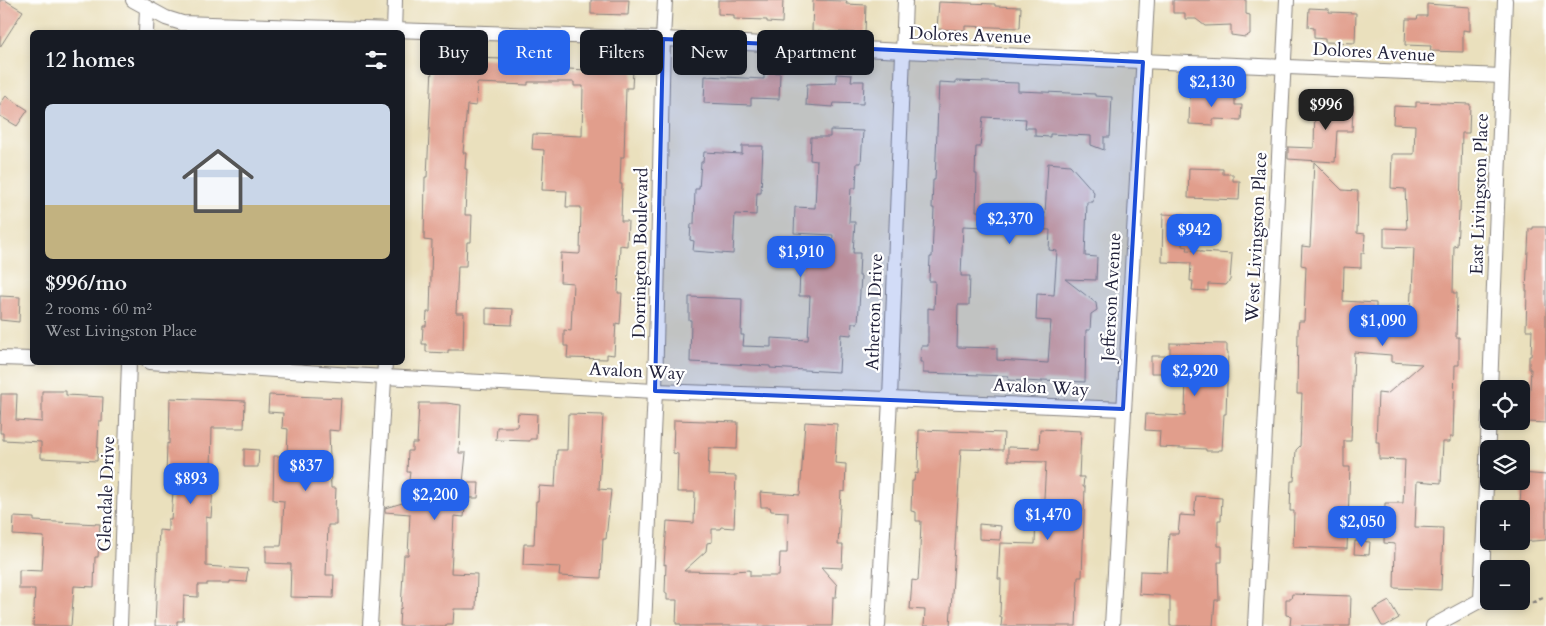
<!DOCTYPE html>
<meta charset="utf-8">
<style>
:root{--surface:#171b24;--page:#20242c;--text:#f1f3f6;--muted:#9ea1a6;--line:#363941;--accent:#2563eb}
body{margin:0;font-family:Cardo,serif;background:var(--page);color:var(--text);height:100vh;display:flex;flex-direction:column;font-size:19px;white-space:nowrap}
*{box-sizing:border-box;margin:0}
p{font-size:16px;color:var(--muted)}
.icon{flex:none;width:28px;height:28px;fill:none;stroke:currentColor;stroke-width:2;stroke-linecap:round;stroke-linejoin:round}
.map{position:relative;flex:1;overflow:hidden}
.drawer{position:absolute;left:30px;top:30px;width:375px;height:335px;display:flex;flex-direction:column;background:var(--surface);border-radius:8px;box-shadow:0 2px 8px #0003}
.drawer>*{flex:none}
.hud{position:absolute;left:420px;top:30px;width:475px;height:45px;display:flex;gap:10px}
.controls{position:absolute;left:1480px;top:380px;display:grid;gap:10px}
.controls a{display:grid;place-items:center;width:50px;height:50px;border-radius:8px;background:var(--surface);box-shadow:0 2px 8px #0003;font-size:25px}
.price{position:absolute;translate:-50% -42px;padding:0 11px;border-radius:10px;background:var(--accent);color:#fff;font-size:16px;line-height:32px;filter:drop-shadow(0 1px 2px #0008)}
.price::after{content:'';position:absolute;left:50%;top:30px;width:15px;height:11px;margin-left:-8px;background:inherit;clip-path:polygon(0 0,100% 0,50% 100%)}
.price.active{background:#222;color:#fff}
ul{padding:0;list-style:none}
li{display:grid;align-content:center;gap:10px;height:265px;padding:0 15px}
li+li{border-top:1px solid var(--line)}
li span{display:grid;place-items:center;height:155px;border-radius:8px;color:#555}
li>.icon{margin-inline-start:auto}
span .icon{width:90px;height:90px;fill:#fffc;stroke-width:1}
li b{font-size:21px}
h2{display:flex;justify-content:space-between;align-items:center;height:60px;padding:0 15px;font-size:21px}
.chip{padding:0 18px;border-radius:8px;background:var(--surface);box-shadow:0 2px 8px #0003;font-size:18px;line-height:45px}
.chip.active{background:var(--accent);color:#fff}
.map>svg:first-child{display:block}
.building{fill:#e19e8c;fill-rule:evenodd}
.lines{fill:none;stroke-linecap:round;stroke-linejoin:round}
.street-casing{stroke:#86817c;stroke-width:16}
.path{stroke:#86817c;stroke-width:3;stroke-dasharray:4 4;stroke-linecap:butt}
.street{stroke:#fff;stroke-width:14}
.marked{fill:#1d4ed8;fill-opacity:0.2;stroke:#1d4ed8;stroke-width:4;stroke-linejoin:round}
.labels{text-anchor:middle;stroke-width:4.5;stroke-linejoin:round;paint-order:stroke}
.street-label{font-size:18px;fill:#22223b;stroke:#fff}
</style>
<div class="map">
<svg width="1546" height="626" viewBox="0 0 1546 626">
<rect width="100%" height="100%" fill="#fff"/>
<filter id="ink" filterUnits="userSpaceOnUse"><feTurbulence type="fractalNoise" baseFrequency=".02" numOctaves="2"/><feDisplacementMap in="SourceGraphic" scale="10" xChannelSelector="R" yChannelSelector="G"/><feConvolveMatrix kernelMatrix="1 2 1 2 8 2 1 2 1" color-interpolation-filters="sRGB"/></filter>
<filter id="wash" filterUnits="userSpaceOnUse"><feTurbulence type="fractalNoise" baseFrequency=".0096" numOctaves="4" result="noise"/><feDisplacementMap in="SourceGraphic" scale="20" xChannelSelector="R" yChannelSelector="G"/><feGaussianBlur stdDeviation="1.12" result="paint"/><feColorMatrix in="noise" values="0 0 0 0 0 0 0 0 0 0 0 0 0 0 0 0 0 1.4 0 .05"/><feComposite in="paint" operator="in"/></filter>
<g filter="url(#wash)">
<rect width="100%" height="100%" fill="#eae0bd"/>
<g id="blocks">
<g class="building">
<path d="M0,0H5L23,11L0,47Z"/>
<path d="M591,0H629L628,15L591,14Z"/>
<path d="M718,0H783L782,23L767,22V20L734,19V15L718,14Z"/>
<path d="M813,0L847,1L846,4L866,5L865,33L812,31Z"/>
<path d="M1173,0H1246V14L1250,15V34L1245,37L1231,35V25L1205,26L1196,19H1185V13H1173Z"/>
<path d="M939,2L995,4V6L1021,7L1020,28L965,26V30L937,29Z"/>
<path d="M1427,4L1470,7V31L1463,30V52L1430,51L1431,46L1405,45L1406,19H1417L1418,16H1427Z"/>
<path d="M1309,8L1329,9V12L1356,13L1355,43L1325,42V39L1314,38V28L1308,27Z"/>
<path d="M427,52L476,54V58L552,61V68L586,70L587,59L626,61L625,70H633L632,88H626L624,157H621L620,184H622L621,221H628L627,246L620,245L618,293H622L620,324L616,323L614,355L607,354V359L567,358L568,346H564V330L571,331L573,283L560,282L561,253L579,254L580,253L581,207H566L567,191L542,190L544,150L532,149L533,134L582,136L583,86H574V82H528V85L477,83L476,106L467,105L463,153H466L465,169H467L465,215H472L471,242H467L466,266H458L456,313H464L463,350H448V353L426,352V344H422L423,326H426L427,312H430L432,241L424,240L425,177H427L432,67H426Z"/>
<path d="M764,72L780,73L779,99L751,98V105L704,103L705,76L764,79Z"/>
<path d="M836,74L852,75L851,81H864L863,104L834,103L833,107L806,105L807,84L836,83Z"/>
<path d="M956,81L1018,83V91L1095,94V96L1112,97L1110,137H1104V150L1091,145V136L1050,134V137L1035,136V128H1025L1026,119L983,117L980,147H976L975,174H977L976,211L1001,212V215L1045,214L1048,163L1070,165L1094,192L1093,202H1087L1085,256L1097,257L1096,280L1065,279L1096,303L1097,310L1091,314L1090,330H1086L1085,382L1042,380V382L1008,380L1009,376L923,373V362H920L921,346H928V308L934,309L935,281H929L930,257H932L934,208H932L933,180H935L939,82L956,83ZM963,226L1050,230L1049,250L1057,251L1054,295L1037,294L1036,320L1051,321L1048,363L997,360V348L957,347L958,305H969L970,276H961Z"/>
<path d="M1190,90L1217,91V95L1235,96V105H1242L1241,120L1213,119V125L1189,124Z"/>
<path d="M1321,94H1335L1334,104L1353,105L1352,131H1337L1335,162L1288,159V147L1314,148L1315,103H1321Z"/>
<path d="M6,96L28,110L17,126L0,116V104Z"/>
<path d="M1416,102L1470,104L1469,133H1462L1460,212H1459L1457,246L1454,245L1453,293H1457L1456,337H1459V365H1455L1453,437H1450V442H1443L1441,483L1417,481L1415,527L1443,528L1441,590L1394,588L1395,544L1384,543L1385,503H1403L1405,460L1379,459V442H1376L1378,393L1387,394L1422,364L1391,362V355L1354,352L1351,441H1344V467H1350L1347,549L1293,547L1294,511H1290L1291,481H1294L1296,450L1300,446L1302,394H1297L1298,330L1299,321H1304L1306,266L1301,265L1302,246L1310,247L1314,162L1342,190L1358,191L1357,233L1365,234L1364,253H1361V268L1344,267L1343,301L1376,303V310L1410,312L1411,292H1412L1414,248L1384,247V228L1407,229L1405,189L1391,188L1392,154H1414L1415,125L1393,124L1394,106L1416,107Z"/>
<path d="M830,130L863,131L861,163H857L856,188H851L849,222H855L853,253H860L859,276H861L858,323H852L851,335L841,334L839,372L770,368V366L690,362L691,320H689V297L742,299L741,335H744L743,346L771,347V338L808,340L810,296H799L800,270H802V262H831L833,235L794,233L795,207L815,208L817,161L810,160L811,137H830Z"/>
<path d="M742,146H763L761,193H757L756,215L735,214L733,254L693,251L694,241L690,240L691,224H694L695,189H699L701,162H703L704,152L742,154Z"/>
<path d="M1189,168L1223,169V174H1233V181H1240L1239,200L1188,198Z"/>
<path d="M1163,214L1184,215L1182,246L1188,247L1187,250L1201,251V252L1232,254L1230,280L1226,285L1208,284V291L1192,290L1193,281H1190L1191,263L1162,262Z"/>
<path d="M1533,227H1546V423L1528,422L1531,369H1529V356H1531L1532,330H1526L1527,291H1526L1529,229H1533Z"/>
<path d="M0,296L20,297L19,322L0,320Z"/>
<path d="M486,308L513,309L512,325L486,324Z"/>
<path d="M1170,343L1227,344V352H1228L1226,414H1224L1222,450H1218V451H1206V449L1159,447L1160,431L1145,430L1146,414L1185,416L1186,373H1151V356H1170Z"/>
<path d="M42,391H66V395L103,397L102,421H99L97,461L41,458V442L3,440V433H0L1,394H17L16,420L42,422Z"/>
<path d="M269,395L341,398L339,431L329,430L331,488H336L335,510H336V525H328L326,575H334L333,598L290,597L291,564L266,563V546H281L282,537L284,501L273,500L274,456H287L288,429L282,428L283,413L268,412Z"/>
<path d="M170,398L245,401L244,428H212L211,470H214L211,518L206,517V566L248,569L246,582L230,581V583H207V585H198V597L184,596L183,621H177V626H155L159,530L168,531V519H171L174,478H166L167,443L169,444Z"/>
<path d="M419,403H446L461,405L459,453H466L463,483H479L478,498H466L464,517L454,516L451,573L477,574L476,609H454L453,624H446V626H399L400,608L401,609L404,555H408L410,514L385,512V508L406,502L410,472H407L408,451H412V443H417Z"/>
<path d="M518,413L537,414L536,439H530V441L496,440L497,427H517Z"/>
<path d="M568,414L603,415L599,489L611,490L606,539H603L601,578L559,576L560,567L523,565L524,544H534L536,501H538L539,486L555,487L557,450H567Z"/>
<path d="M674,420L738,422L737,449L709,448L708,475L736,476L734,528L721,527L720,529H712V542L707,543L706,551L684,571L733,572V571L750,570V576H779L780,553H787L788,512L771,511L770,507H761L760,492L800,495L805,422L837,424L835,463L846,464L845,492L841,491L838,545H843L842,568L821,567L837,585L836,597H833L832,626H681V624H676L677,600H667V593H665L666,564L664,565L667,521L694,523L695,492H677L678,454L673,453Z"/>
<path d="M1040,429L1081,431L1079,477H1084L1083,487H1085L1082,577H1078L1076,626H1001L1002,617H1000L1001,579H998L1000,543L1035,544L1036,515L1043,516L1046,462L1008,461V447L1039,448Z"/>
<path d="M919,430L1004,433L1003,450L961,449L950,626H924L925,610L910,609L912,580L918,581L920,549L921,521H916V512L911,511L912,481H914L915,473L918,474Z"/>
<path d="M244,449L259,450L258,467H244Z"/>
<path d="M1522,473L1546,475V540L1521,542L1520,504Z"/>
<path d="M1196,496L1222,498L1221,520H1218V546H1222V562H1218L1219,600H1215L1213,626H1170V596L1139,594L1140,571L1167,572L1169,534H1178L1180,515L1194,516Z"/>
<path d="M14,517L34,518V521L100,524L98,557H95L94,587L74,586L71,626H33L35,589H19V570L42,571L44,537L13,535Z"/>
<path d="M979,524L1001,526L1000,540L979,539Z"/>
<path d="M1355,541L1370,542L1369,555L1354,554Z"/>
<path d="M1292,594L1351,596L1350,626H1290L1291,616L1286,615V599H1291Z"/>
<path d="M1389,601L1399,618L1385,626H1382L1373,610Z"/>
</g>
</g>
</g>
<g filter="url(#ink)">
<use href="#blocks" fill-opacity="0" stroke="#86817c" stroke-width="1"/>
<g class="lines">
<defs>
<g id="street">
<path d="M133,0L166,18L182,23L663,39L903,51L1502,76"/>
<path d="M146,32L147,8"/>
<path d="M394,32L395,0"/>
<path d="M0,358L32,359"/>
<path d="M149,362L384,377L655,391L890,399L1123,409"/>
<path d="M1490,389L1505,0"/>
<path d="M120,626L129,362"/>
<path d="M370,626L385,362"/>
<path d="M644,626L655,391L663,39L665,0"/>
<path d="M878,626L890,399L905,0"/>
<path d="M1112,626L1147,0"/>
<path d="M1255,626L1287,0"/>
<path d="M1433,626L1481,600L1489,415"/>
</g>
</defs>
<use href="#street" class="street-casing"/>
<path class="path" d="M1500,601L1532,603L1546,596"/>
<use href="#street" class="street"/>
</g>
</g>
<path class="marked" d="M663,39L1143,62L1123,409L655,391Z"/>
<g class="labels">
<g class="street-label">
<text transform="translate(970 35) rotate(2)" y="6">Dolores Avenue</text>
<text transform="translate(1374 52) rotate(3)" y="6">Dolores Avenue</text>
<text transform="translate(1479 194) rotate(-88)" y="6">East Livingston Place</text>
<text transform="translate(1256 237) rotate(-87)" y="6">West Livingston Place</text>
<text transform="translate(640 253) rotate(-89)" y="6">Dorrington Boulevard</text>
<text transform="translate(1111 297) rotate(-87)" y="6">Jefferson Avenue</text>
<text transform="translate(874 312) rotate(-88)" y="6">Atherton Drive</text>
<text transform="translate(637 371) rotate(3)" y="6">Avalon Way</text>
<text transform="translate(1041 387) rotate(3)" y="6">Avalon Way</text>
<text transform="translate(106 494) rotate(-88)" y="6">Glendale Drive</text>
</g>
</g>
</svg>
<div class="controls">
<a><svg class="icon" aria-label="locate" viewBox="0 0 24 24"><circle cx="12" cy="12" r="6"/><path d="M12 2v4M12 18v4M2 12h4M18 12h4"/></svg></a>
<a><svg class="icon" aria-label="layers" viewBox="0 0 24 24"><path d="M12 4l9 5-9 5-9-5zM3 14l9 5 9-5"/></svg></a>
<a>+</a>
<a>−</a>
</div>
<b class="price" style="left:1212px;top:108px">$2,130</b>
<b class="price active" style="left:1326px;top:131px">$996</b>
<b class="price" style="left:1010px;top:245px">$2,370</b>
<b class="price" style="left:1194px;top:256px">$942</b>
<b class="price" style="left:801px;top:278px">$1,910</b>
<b class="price" style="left:1383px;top:347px">$1,090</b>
<b class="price" style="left:1195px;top:397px">$2,920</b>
<b class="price" style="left:306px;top:492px">$837</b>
<b class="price" style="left:191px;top:505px">$893</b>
<b class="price" style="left:435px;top:521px">$2,200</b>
<b class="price" style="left:1048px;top:541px">$1,470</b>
<b class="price" style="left:1362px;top:548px">$2,050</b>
<div class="hud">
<a class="chip">Buy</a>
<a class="chip active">Rent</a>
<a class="chip">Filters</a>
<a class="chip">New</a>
<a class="chip">Apartment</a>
</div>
<section class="drawer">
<h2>12 homes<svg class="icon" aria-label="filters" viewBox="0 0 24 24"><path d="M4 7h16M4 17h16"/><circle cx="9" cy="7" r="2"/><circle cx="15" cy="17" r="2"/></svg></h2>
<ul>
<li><span style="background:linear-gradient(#c9d6e8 65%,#c2b280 0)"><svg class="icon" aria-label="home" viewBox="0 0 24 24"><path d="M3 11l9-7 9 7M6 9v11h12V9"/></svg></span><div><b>$996/mo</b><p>2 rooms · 60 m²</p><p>West Livingston Place</p></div></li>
</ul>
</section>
</div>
